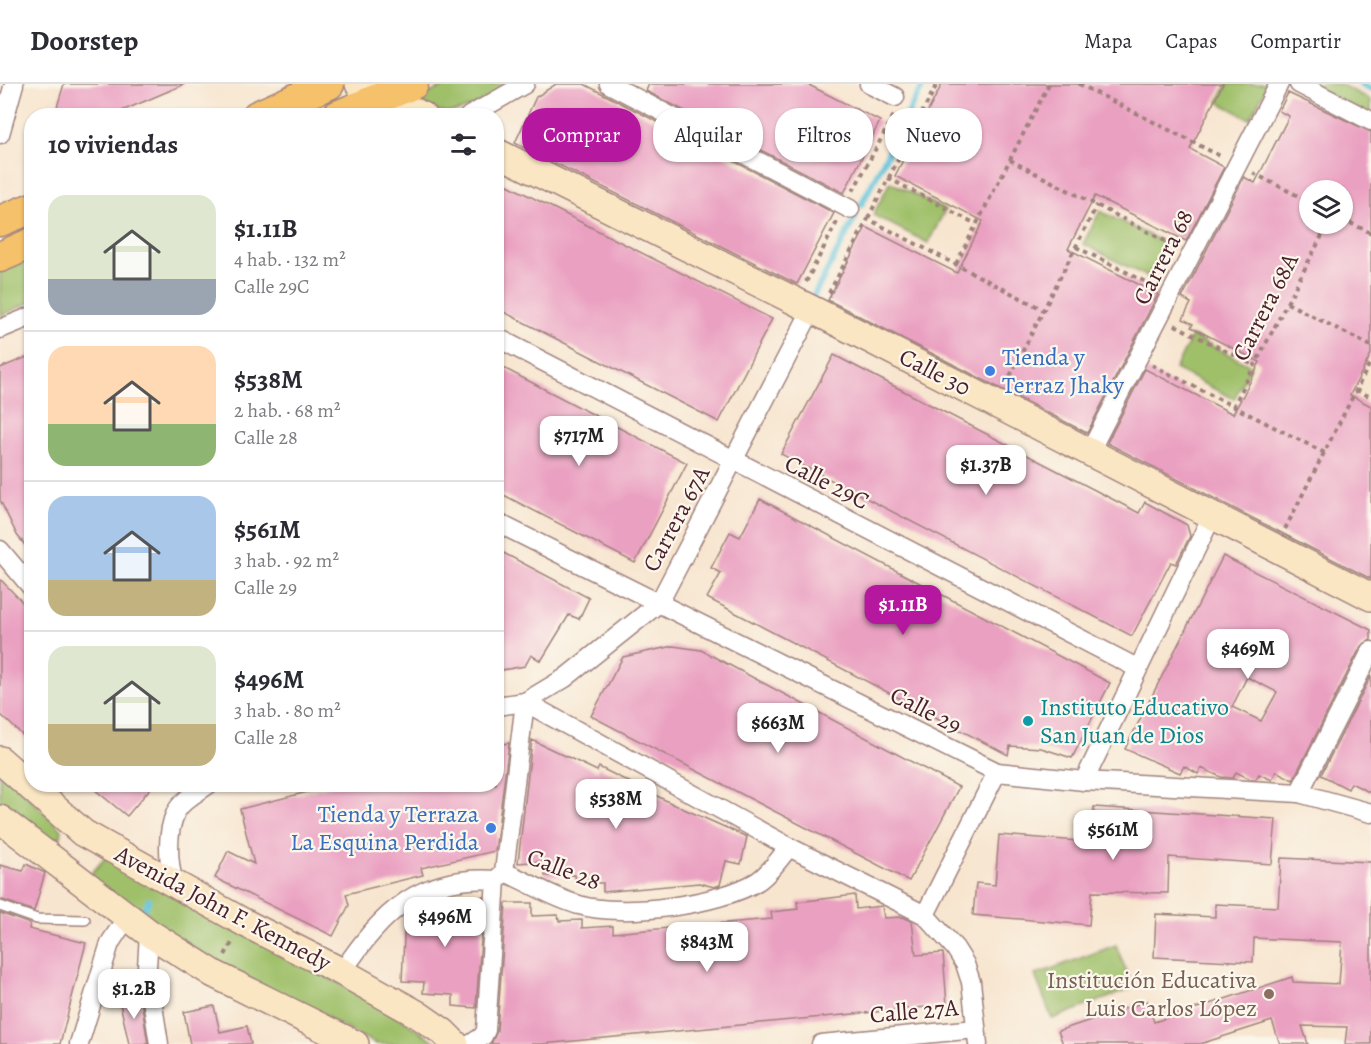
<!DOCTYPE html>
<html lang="es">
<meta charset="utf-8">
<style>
:root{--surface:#fff;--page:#f2f2f3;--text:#2b2b33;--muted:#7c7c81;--line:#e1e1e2;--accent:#b5179e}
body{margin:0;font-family:Alegreya,serif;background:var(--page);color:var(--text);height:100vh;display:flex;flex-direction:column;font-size:22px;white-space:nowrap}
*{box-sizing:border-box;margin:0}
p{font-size:20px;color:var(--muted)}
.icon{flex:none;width:33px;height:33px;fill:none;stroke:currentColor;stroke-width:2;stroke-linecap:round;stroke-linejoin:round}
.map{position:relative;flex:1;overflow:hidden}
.panel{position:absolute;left:24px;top:24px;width:480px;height:684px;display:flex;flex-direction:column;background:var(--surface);border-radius:24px;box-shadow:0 2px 4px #0004}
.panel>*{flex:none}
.guide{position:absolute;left:522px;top:24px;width:570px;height:54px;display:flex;gap:12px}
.buttons{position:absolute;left:1299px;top:96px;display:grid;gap:12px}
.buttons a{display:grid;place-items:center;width:54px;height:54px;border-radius:50%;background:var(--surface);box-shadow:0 2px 4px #0004;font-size:30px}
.price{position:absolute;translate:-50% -51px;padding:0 14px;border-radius:12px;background:#fff;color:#222;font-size:20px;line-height:39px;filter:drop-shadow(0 2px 3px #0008)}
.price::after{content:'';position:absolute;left:50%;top:36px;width:18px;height:14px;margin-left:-9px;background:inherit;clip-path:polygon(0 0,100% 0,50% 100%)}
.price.active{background:var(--accent);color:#fff}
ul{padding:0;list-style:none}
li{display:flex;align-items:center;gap:18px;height:150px;padding:0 24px}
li+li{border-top:2px solid var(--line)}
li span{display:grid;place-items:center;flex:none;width:168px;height:120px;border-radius:18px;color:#555}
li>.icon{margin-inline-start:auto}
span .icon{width:72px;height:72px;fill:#fffc;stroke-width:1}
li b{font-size:26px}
h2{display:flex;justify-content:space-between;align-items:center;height:72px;padding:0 24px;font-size:26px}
.tag{padding:0 21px;border-radius:24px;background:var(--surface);box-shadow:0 2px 4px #0004;font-size:21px;line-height:54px}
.tag.active{background:var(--accent);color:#fff}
header{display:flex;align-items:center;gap:36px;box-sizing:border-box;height:84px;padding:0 30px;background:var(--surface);border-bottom:2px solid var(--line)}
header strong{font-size:28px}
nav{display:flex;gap:33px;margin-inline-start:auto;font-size:21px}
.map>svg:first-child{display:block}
.green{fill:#9fc069;stroke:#74704a;stroke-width:1.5}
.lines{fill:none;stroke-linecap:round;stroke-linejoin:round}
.stream{stroke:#5ec3db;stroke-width:6}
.building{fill:#eaa0c1;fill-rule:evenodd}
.lane-casing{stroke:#a0827d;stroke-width:12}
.street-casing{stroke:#a0827d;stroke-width:21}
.secondary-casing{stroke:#a0827d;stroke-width:30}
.primary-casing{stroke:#a0827d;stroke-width:33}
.path{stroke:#a0827d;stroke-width:4;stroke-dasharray:4.5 4.5;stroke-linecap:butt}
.lane{stroke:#fff;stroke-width:9}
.street{stroke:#fff;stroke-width:18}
.secondary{stroke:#fbe6c4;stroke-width:27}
.primary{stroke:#f5c16b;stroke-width:30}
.shop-dot{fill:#3f7fe0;stroke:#fbf7ec;stroke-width:2}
.culture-dot{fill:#0f9aa8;stroke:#fbf7ec;stroke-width:2}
.education-dot{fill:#8d6e63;stroke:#fbf7ec;stroke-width:2}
.labels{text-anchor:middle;stroke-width:4.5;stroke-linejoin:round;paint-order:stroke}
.street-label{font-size:24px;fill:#4a1f2b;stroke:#fbf7ec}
.shop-label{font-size:24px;fill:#366cbe;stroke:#fbf7ec;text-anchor:start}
.culture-label{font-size:24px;fill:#0d838f;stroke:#fbf7ec;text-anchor:start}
.education-label{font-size:24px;fill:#785e54;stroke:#fbf7ec;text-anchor:end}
</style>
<header>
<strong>Doorstep</strong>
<nav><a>Mapa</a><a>Capas</a><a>Compartir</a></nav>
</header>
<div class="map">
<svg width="1371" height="960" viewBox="0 0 1371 960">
<rect width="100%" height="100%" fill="#fbf7ec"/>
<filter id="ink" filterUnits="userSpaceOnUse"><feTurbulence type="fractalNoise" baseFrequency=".0167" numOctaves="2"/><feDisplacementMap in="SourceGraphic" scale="12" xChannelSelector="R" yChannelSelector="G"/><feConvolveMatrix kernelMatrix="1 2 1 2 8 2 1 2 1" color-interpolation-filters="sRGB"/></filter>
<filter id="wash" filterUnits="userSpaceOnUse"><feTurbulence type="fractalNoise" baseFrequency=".008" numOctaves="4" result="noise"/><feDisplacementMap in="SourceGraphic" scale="24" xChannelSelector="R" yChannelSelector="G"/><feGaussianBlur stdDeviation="1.35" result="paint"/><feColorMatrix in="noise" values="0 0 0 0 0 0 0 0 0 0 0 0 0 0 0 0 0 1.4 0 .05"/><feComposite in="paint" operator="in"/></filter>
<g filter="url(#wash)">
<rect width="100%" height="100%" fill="#f7e5cf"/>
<g class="green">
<path d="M450,0H513C492,11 465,32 441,28C432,27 423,19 416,15Z"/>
<path d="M1227,0H1268L1250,35L1218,18Z"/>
<path d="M1310,0H1340L1371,16V32Z"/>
<path d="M890,98L945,126L928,159L873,131Z"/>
<path d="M1100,127L1165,159L1148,193L1083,160Z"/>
<path d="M31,175V218L0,232V188Z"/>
<path d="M1192,252L1251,282L1234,315L1175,285Z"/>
<path d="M0,685L62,746L61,753L51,758L0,725Z"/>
<path d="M107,772L386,925L439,960H376L212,875L86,795Z"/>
<path d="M1116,861L1133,904L1052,935L1035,891Z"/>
</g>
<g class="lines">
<g class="stream">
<path d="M1361,0L1371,5"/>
<path d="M911,23L924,0"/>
<path d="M861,121L910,26"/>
<path d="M811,217L856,132"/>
<path d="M145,824L149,816"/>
</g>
</g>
<g id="blocks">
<g class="building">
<path d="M64,0H185L110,32H59L57,23Z"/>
<path d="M556,0H584L834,129L797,200L515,59L536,13Z"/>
<path d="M649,0H807L880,37L844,109L646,7Z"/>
<path d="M942,0H1223L1190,65L1224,83L1186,157L1095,112L1068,165L1158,210L1087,349L828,216L866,143L957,189L983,137L895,92Z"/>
<path d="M1288,9L1371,48V270L1350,311L1371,322V495L1107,359L1145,285L1233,330L1247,304L1260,278L1191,243L1193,240L1183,235L1191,219L1182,214L1244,93L1255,99L1289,32L1279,27ZM1310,106H1342V140H1310Z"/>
<path d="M496,95L772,235L719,338L496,224Z"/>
<path d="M32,271V470L17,451L0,416V284Z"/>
<path d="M834,271L1139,429L1145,418L1187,441L1190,452L1176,480L1171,478L1132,552L781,370Z"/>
<path d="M496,280L687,379L635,479L496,407Z"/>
<path d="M760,415L1110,599L1072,674L1041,664L1010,662L1008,671L707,514L721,489L711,484L730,448L740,453Z"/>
<path d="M496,465L589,514L579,535L569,531L541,577L531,571L525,582L496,587Z"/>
<path d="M1223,472L1371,546V556L1361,562L1293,696L1276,687L1272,696L1259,690L1256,695H1250L1236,688L1233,694L1221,693L1201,684L1198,690L1184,682L1180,689L1125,665ZM1247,593L1277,608L1261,637L1232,623Z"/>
<path d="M0,495L32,528V660L0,630Z"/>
<path d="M673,562L701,566L959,703L909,797L591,632L623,573Z"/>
<path d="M1371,592V709L1351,699L1348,705L1321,691Z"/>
<path d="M532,656L597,687L599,683L675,721L747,753L741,780L726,777L720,801L714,803L699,799L603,808V799H576L575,791L545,792V777L518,779Z"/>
<path d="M509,659L495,767L421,784L423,791L346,810L349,821L333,852L215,794L228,767L254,780L240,725L339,700H496V661Z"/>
<path d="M88,700H154L127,732Z"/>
<path d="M1094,723L1276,735L1272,780L1169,773L1168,809L1092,808L1089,841L973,831L976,799L995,801L999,751L1092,758Z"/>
<path d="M1281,774L1371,778V960H1345L1347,943L1302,942L1308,960H1280L1272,937L1200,960H1063L1058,947L1147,917L1154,938L1292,893L1293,898L1339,900L1342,858L1254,854L1253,878L1154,873L1156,830L1215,833V820L1278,823Z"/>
<path d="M26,780L45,789L34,827L0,815V781L23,787Z"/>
<path d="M855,811L856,825L882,822L884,834L903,833L912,837L916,871L943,869L947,921L542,960H491L497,947L506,819H532V832L558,831L559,837L582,836V844L613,842V849L772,835L771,828L798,825L797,818Z"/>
<path d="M459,812L484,813L476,924L453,922V911L423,909L424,898L402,897L405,832L415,825L437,821L438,816Z"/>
<path d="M0,829L30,840L29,845L86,859L60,960H0Z"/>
<path d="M140,910L148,960H129L119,915Z"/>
<path d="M214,922L220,948L247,942L251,960H190L184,928Z"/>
</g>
</g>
</g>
<g filter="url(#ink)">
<use href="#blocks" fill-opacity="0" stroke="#a0827d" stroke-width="1.5"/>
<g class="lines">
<defs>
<path id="lane" d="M0,822L37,835L85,836"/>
<g id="street">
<path d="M609,0L850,125"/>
<path d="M869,0L895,13"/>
<path d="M1299,0L1371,37"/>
<path d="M469,32L525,0"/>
<path d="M0,50L14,0"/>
<path d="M0,245L32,232"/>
<path d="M496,253L1137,584"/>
<path d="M1089,369L1279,0"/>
<path d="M496,438L997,688L1084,697L1299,709L1371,729"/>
<path d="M0,466L32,504"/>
<path d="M525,618L789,763L925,831L955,864L965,880L971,898L978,960"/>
<path d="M496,622L525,618L565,594L659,519L812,225"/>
<path d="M1084,697L1212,432"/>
<path d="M1299,709L1371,567"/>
<path d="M504,788L525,618"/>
<path d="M174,800C168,778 166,749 176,728C182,716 198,708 209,700"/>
<path d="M925,831L997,688"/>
<path d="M149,849L147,883L159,960"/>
<path d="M342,888C382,828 420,791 496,796L504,788C529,798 553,814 579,821C622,834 720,821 758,797C770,789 780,774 789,763"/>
<path d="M79,960L110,859L127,833"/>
<path d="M471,960L483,952L486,946L496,796"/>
<path d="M821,960L976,945"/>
</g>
<g id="secondary">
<path d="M359,0L423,32"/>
<path d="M496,68L819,229L1371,513"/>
<path d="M0,676L83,749L245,839L342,888L417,930L443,948L455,960"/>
<path d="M0,735L149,849L214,890L355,960"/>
</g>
<g id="primary">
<path d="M257,32L329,0"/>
<path d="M337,32L413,0"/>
<path d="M0,137L32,124"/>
<path d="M0,173L32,159"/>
</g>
</defs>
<use href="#lane" class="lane-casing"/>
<use href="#street" class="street-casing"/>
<use href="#secondary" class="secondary-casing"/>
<use href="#primary" class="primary-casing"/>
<g class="path">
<path d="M1079,0L1222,73"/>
<path d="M1010,76L1175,162"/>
<path d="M1253,89L1310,118"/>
<path d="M888,94L976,140"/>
<path d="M853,107L895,29"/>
<path d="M868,134L937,0"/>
<path d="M1342,135L1371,149"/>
<path d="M1076,163L1156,203"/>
<path d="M956,180L1049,0"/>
<path d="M806,198L837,138"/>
<path d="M829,209L868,135L1044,226"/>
<path d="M1287,219L1371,262"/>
<path d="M1175,241L1255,282"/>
<path d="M1152,281L1325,369"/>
<path d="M1006,300L1097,121"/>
<path d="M1356,306L1371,313"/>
<path d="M1233,323L1328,140"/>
<path d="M1285,445L1371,277"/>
<path d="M225,871L233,857"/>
</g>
<use href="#lane" class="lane"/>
<use href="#street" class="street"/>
<use href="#secondary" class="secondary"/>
<use href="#primary" class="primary"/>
</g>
</g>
<g class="shop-dot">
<circle cx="990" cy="287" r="6"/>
<circle cx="491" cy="744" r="6"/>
</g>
<circle class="culture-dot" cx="1028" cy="637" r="6"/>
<circle class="education-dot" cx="1269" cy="910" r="6"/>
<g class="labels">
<g class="street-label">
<text transform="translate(1163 173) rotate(-63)" y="8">Carrera 68</text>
<text transform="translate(1265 223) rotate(-63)" y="8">Carrera 68A</text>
<text transform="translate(935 288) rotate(27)" y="8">Calle 30</text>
<text transform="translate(827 398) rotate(27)" y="8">Calle 29C</text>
<text transform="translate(676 435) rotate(-62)" y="8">Carrera 67A</text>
<text transform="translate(926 626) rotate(27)" y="8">Calle 29</text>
<text transform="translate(564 785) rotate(21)" y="8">Calle 28</text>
<text transform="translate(223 824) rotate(28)" y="8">Avenida John F. Kennedy</text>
<text transform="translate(914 927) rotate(-5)" y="8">Calle 27A</text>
</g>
<g class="shop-label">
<text x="1002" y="281">Tienda y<tspan x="1002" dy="28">Terraz Jhaky</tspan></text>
<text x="479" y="738" text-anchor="end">Tienda y Terraza<tspan x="479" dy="28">La Esquina Perdida</tspan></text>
</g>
<g class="culture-label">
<text x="1040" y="631">Instituto Educativo<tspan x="1040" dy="28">San Juan de Dios</tspan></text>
</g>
<g class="education-label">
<text x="1257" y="904">Institución Educativa<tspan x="1257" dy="28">Luis Carlos López</tspan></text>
</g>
</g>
</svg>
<div class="buttons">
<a><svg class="icon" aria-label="layers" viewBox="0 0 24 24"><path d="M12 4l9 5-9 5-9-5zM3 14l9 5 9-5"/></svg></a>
</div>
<b class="price" style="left:579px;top:383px">$717M</b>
<b class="price" style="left:986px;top:412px">$1.37B</b>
<b class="price active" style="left:903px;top:552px">$1.11B</b>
<b class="price" style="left:1248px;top:596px">$469M</b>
<b class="price" style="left:778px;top:670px">$663M</b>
<b class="price" style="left:616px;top:746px">$538M</b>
<b class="price" style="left:1113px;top:777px">$561M</b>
<b class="price" style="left:445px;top:864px">$496M</b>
<b class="price" style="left:707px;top:889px">$843M</b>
<b class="price" style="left:134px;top:936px">$1.2B</b>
<div class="guide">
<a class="tag active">Comprar</a>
<a class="tag">Alquilar</a>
<a class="tag">Filtros</a>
<a class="tag">Nuevo</a>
</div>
<section class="panel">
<h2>10 viviendas<svg class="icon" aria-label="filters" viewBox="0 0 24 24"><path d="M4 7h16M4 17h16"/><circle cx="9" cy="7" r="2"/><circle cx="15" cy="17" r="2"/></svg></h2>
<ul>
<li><span style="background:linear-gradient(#dfe7d0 70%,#9aa5b1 0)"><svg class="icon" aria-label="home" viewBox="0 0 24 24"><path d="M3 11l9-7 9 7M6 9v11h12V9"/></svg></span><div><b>$1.11B</b><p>4 hab. · 132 m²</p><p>Calle 29C</p></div></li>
<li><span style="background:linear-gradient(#ffd9b3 65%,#8fb573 0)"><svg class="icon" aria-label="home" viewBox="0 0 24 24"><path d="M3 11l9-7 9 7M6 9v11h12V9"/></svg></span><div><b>$538M</b><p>2 hab. · 68 m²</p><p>Calle 28</p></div></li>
<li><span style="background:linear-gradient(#a9c7e8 70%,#c2b280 0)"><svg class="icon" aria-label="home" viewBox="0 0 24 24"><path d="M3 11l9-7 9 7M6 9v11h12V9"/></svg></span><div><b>$561M</b><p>3 hab. · 92 m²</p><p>Calle 29</p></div></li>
<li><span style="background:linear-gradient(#dfe7d0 65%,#c2b280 0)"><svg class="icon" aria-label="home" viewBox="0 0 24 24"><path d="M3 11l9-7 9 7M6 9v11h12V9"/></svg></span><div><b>$496M</b><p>3 hab. · 80 m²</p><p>Calle 28</p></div></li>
</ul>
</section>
</div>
